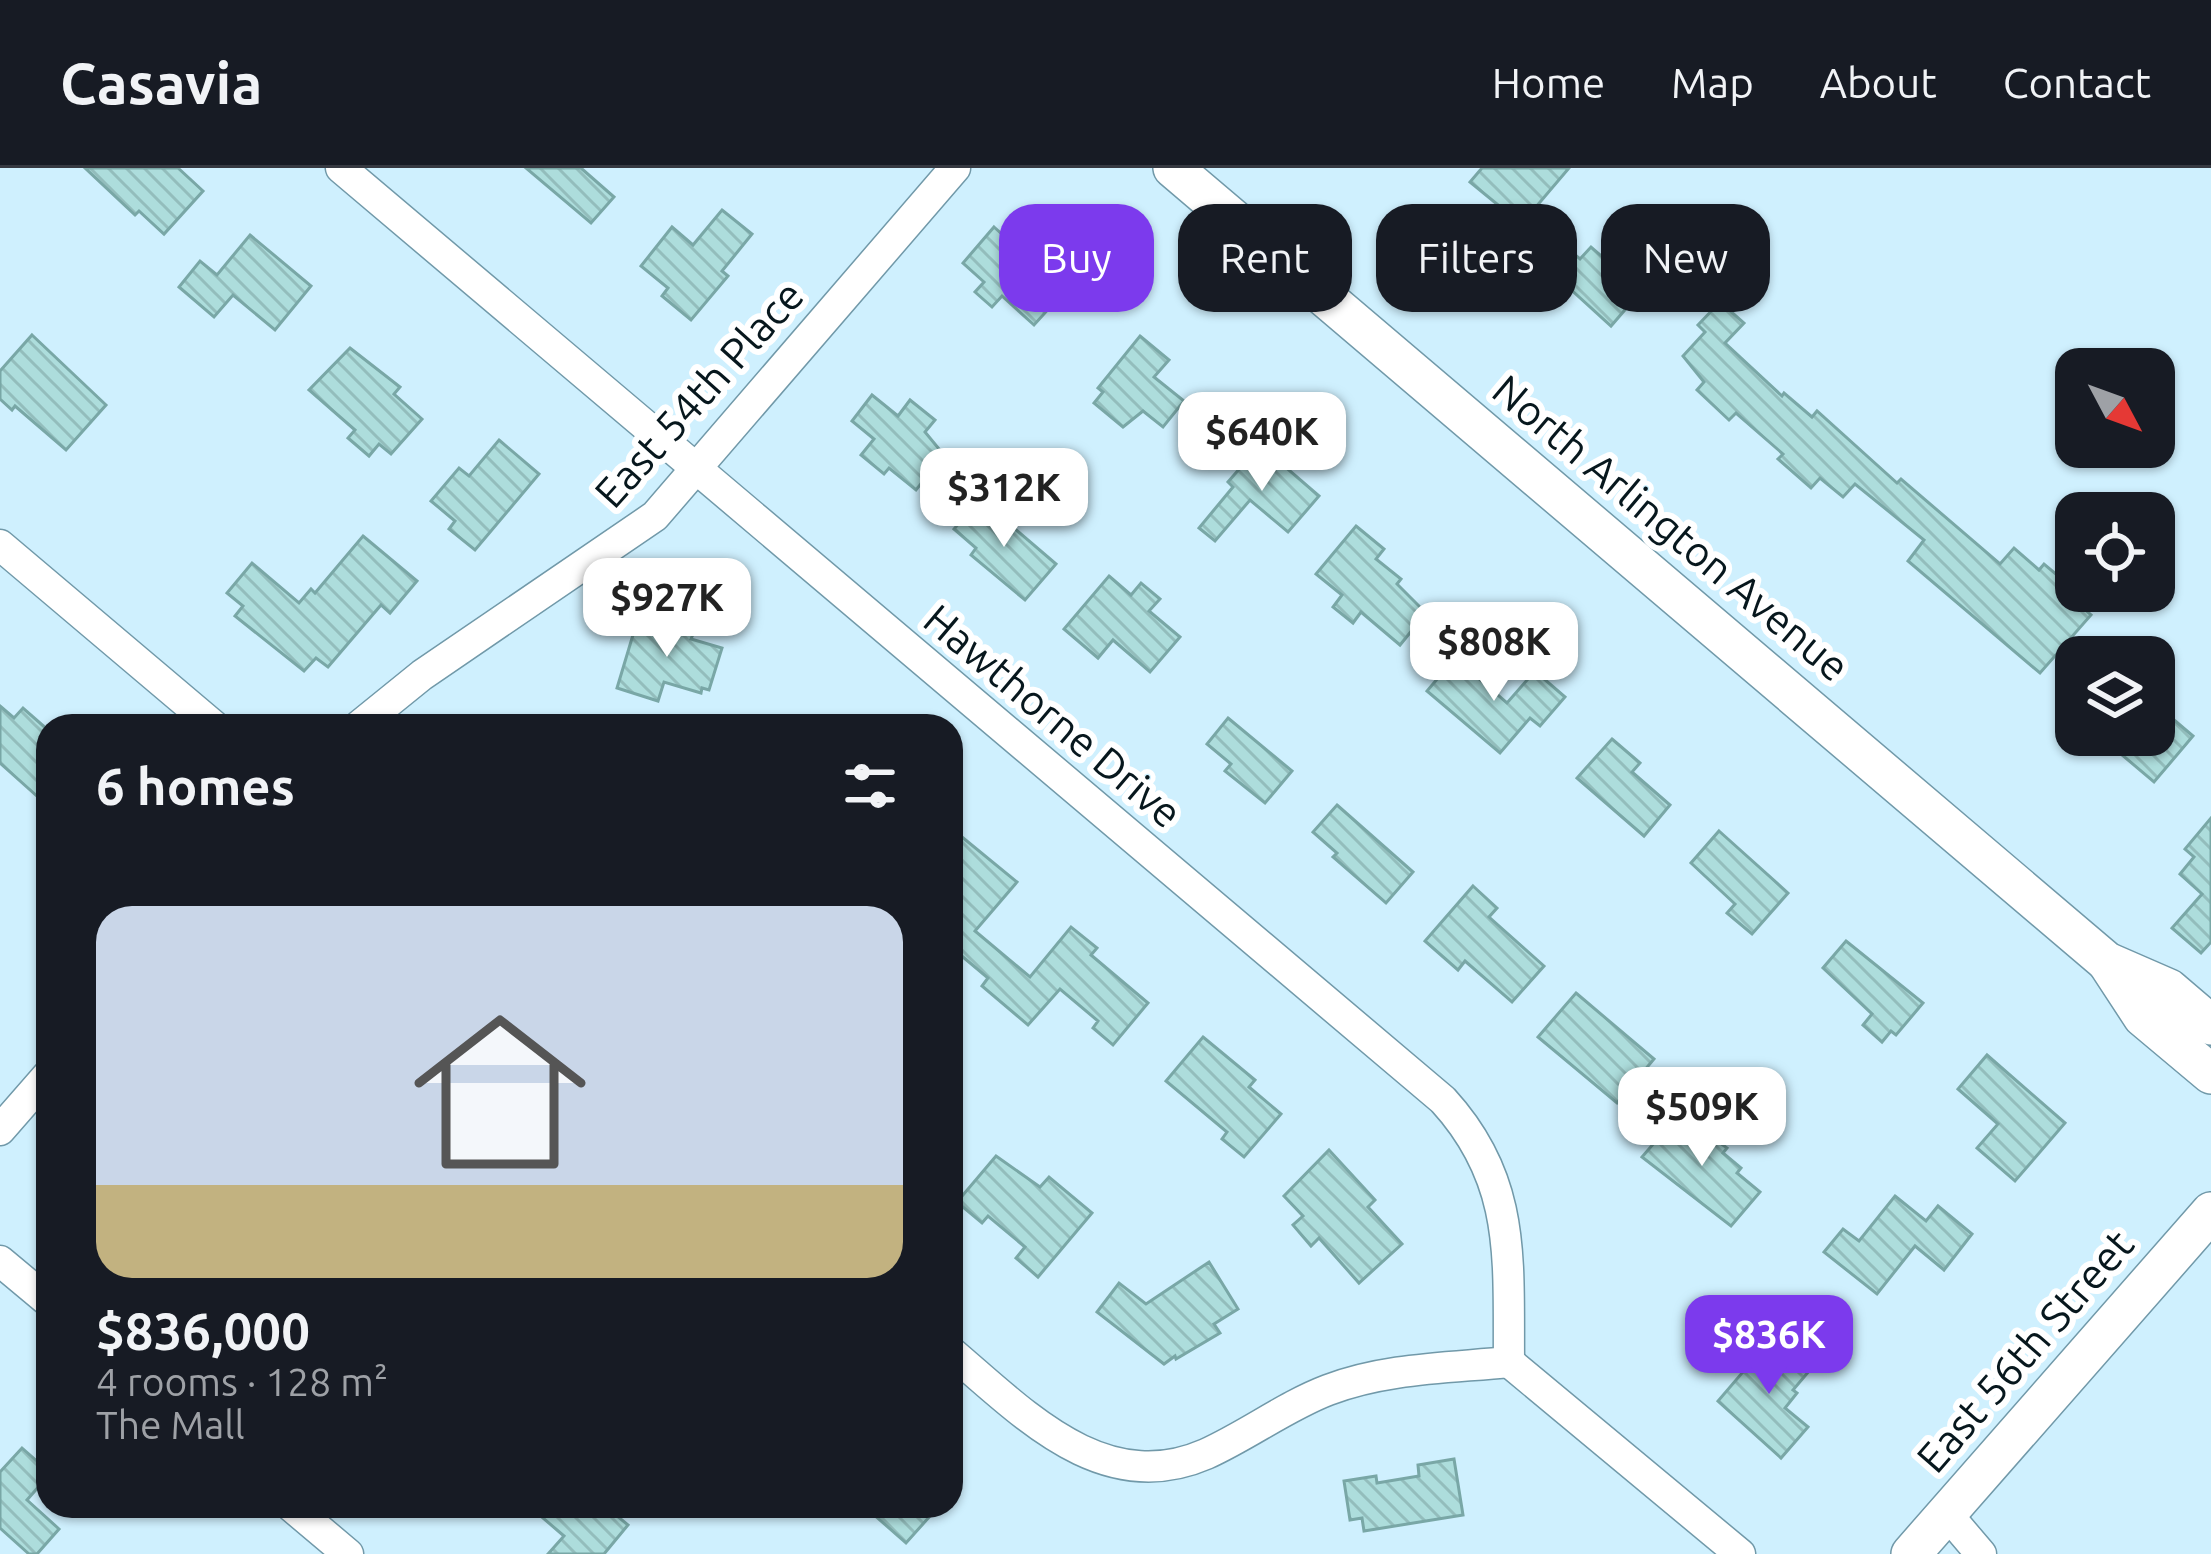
<!DOCTYPE html>
<meta charset="utf-8">
<style>
:root{--surface:#171b24;--page:#20242c;--text:#f1f3f6;--muted:#9ea1a6;--line:#363941;--accent:#7c3aed}
body{margin:0;font-family:Ubuntu,sans-serif;background:var(--page);color:var(--text);height:100vh;display:flex;flex-direction:column;font-size:45px;white-space:nowrap}
*{box-sizing:border-box;margin:0}
p{font-size:39px;color:var(--muted)}
.icon{flex:none;width:66px;height:66px;fill:none;stroke:currentColor;stroke-width:2;stroke-linecap:round;stroke-linejoin:round}
.map{position:relative;flex:1;overflow:hidden}
.details{position:absolute;left:36px;top:546px;width:927px;height:804px;display:flex;flex-direction:column;background:var(--surface);border-radius:36px;box-shadow:0 3px 9px #0004}
.details>*{flex:none}
.hud{position:absolute;left:999px;top:36px;width:1032px;height:108px;display:flex;gap:24px}
.needle{width:78px;rotate:131deg}
.controls{position:absolute;left:2055px;top:180px;display:grid;gap:24px}
.controls a{display:grid;place-items:center;width:120px;height:120px;border-radius:24px;background:var(--surface);box-shadow:0 3px 9px #0004;font-size:60px}
.price{position:absolute;translate:-50% -102px;padding:0 27px;border-radius:24px;background:#fff;color:#222;font-size:39px;line-height:78px;filter:drop-shadow(0 3px 6px #0008)}
.price::after{content:'';position:absolute;left:50%;top:72px;width:36px;height:27px;margin-left:-18px;background:inherit;clip-path:polygon(0 0,100% 0,50% 100%)}
.price.selected{background:var(--accent);color:#fff}
ul{padding:0;list-style:none}
li{display:grid;align-content:center;gap:24px;height:636px;padding:0 60px}
li span{display:grid;place-items:center;height:372px;border-radius:36px;color:#555}
li>.icon{margin-inline-start:auto}
span .icon{width:216px;height:216px;fill:#fffc;stroke-width:1}
li b{font-size:51px}
h2{display:flex;justify-content:space-between;align-items:center;height:144px;padding:0 60px;font-size:51px}
.pill{padding:0 42px;border-radius:36px;background:var(--surface);box-shadow:0 3px 9px #0004;font-size:42px;line-height:108px}
.pill.selected{background:var(--accent);color:#fff}
header{display:flex;align-items:center;gap:72px;box-sizing:border-box;height:168px;padding:0 60px;background:var(--surface);border-bottom:3px solid var(--line)}
header strong{font-size:57px}
nav{display:flex;gap:66px;margin-inline-start:auto;font-size:42px}
.map>svg:first-child{display:block}
.building{fill:url(#building-back-hatch);stroke:#79a7a6;stroke-width:3}
.lines{fill:none;stroke-linecap:round;stroke-linejoin:round}
.minor-casing{stroke:#7199a9;stroke-width:33}
.major-casing{stroke:#7199a9;stroke-width:42}
.minor{stroke:#fff;stroke-width:30}
.major{stroke:#fff;stroke-width:39}
.labels{text-anchor:middle;stroke-width:12;stroke-linejoin:round;paint-order:stroke}
.street-label{font-size:42px;fill:#07171d;stroke:#fff}
</style>
<header>
<strong>Casavia</strong>
<nav><a>Home</a><a>Map</a><a>About</a><a>Contact</a></nav>
</header>
<div class="map">
<svg width="2211" height="1386" viewBox="0 0 2211 1386">
<defs>
<pattern id="building-back-hatch" width="6" height="6" patternUnits="userSpaceOnUse" patternTransform="scale(3)"><rect width="6" height="6" fill="#addddc"/><path d="M-1 5l2 2M0 0l6 6M5-1l2 2" fill="none" stroke="#93bdbc"/></pattern>
</defs>
<rect width="100%" height="100%" fill="#cff0fe"/>
<g class="building">
<path d="M85,0H178L203,23L164,66L139,43L135,47Z"/>
<path d="M526,0H581L614,29L591,55Z"/>
<path d="M1482,0H1569L1529,47L1580,91L1591,79L1614,99L1640,69L1668,92L1611,158L1534,88L1528,94L1498,69L1514,50L1470,14Z"/>
<path d="M722,42L752,66L722,103L728,108L691,152L662,128L668,120L641,98L672,59L693,77Z"/>
<path d="M994,59L1033,94L1036,91L1046,100L1051,95L1073,114L1034,157L1002,128L992,139L975,124L984,114L963,95Z"/>
<path d="M250,67L311,118L275,162L233,127L214,149L179,119L200,93L217,107Z"/>
<path d="M1720,134L1744,155L1725,175L1782,228L1784,225L1812,249L1817,243L1897,315L1901,311L2000,396L2014,380L2039,402L2044,396L2069,417L2064,423L2091,447L2040,505L1908,393L1924,372L1855,316L1843,329L1820,310L1811,320L1778,291L1783,286L1736,245L1729,252L1697,222L1704,214L1683,188L1705,164L1698,157Z"/>
<path d="M32,167L106,237L66,282L15,238L12,242L0,231V203Z"/>
<path d="M1140,168L1169,192L1154,209L1184,233L1163,259L1143,243L1123,259L1094,235L1103,224L1098,220Z"/>
<path d="M350,180L400,219L394,226L422,251L391,286L379,276L369,288L348,270L355,262L309,222Z"/>
<path d="M872,227L898,248L910,232L935,252L925,264L944,287L916,322L889,300L884,306L861,287L874,271L852,253Z"/>
<path d="M499,272L539,306L475,382L449,361L455,353L431,333L459,300L469,308Z"/>
<path d="M1260,277L1319,328L1288,364L1250,332L1215,373L1199,360L1233,319L1228,314Z"/>
<path d="M980,331L1056,396L1025,432L971,387L976,380L954,361Z"/>
<path d="M1356,358L1384,381L1376,391L1401,411L1397,416L1426,445L1400,477L1361,444L1353,455L1333,439L1342,427L1316,406Z"/>
<path d="M363,368L417,413L390,445L381,437L328,499L316,490L304,503L235,448L243,438L227,425L252,395L299,435L311,421L315,425Z"/>
<path d="M1109,408L1131,427L1141,415L1160,431L1149,443L1180,469L1150,504L1113,472L1098,490L1064,461Z"/>
<path d="M639,447L694,464L691,471L722,480L709,522L702,520L701,525L664,514L658,533L617,520Z"/>
<path d="M1455,490L1507,535L1535,503L1565,529L1540,558L1530,550L1500,585L1427,523Z"/>
<path d="M2154,535L2193,568L2154,614L2121,586L2138,567H2154Z"/>
<path d="M0,538L14,550L23,540L48,562V638L0,595Z"/>
<path d="M1228,550L1292,603L1265,635L1225,603L1231,596L1207,576Z"/>
<path d="M1612,571L1640,595L1632,604L1670,637L1644,668L1577,610Z"/>
<path d="M1337,637L1413,704L1386,735L1333,689L1337,685L1313,664Z"/>
<path d="M2211,650V774L2201,785L2172,760L2202,726L2180,706L2194,689L2185,681Z"/>
<path d="M951,660L1017,714L975,763L1030,809L1071,759L1097,780L1091,787L1148,835L1113,877L1093,860L1098,853L1060,821L1028,857L982,818L988,810L957,784L951,792Z"/>
<path d="M1719,663L1788,725L1752,766L1727,745L1735,736L1691,695Z"/>
<path d="M1473,718L1497,740L1489,749L1544,798L1512,834L1465,793L1458,802L1425,773Z"/>
<path d="M1846,773L1923,835L1896,867L1891,863L1882,874L1863,857L1872,846L1823,800Z"/>
<path d="M1576,825L1654,891L1617,935L1538,869Z"/>
<path d="M1203,869L1255,912L1249,919L1281,946L1244,989L1222,971L1227,964L1166,913Z"/>
<path d="M1987,887L2065,955L2015,1013L1977,980L1998,956L1958,921Z"/>
<path d="M1680,945L1727,980L1723,985L1741,1000L1737,1005L1760,1024L1731,1058L1642,989Z"/>
<path d="M1329,982L1375,1032L1368,1039L1402,1076L1359,1115L1319,1070L1311,1078L1293,1057L1303,1048L1284,1028Z"/>
<path d="M996,988L1040,1019L1049,1009L1092,1045L1038,1109L1016,1090L1025,1079L988,1048L982,1055L957,1034Z"/>
<path d="M1895,1028L1926,1053L1938,1038L1972,1066L1944,1102L1915,1078L1877,1126L1824,1084L1843,1061L1859,1073Z"/>
<path d="M1209,1094L1238,1141L1214,1156L1220,1165L1176,1191L1175,1188L1164,1196L1097,1144L1119,1115L1146,1136Z"/>
<path d="M1772,1170L1810,1202L1793,1222L1797,1225L1785,1240L1808,1259L1781,1290L1718,1233Z"/>
<path d="M22,1280L48,1303V1308L27,1332L59,1361L37,1386H29L0,1360V1304Z"/>
<path d="M1454,1291L1463,1347L1364,1363L1362,1350L1350,1352L1344,1313L1376,1308L1377,1315L1419,1308L1418,1297Z"/>
<path d="M529,1338H605L628,1357L604,1386H548L564,1368Z"/>
<path d="M864,1338H939L906,1375Z"/>
</g>
<g class="lines">
<defs>
<g id="minor">
<path d="M341,0L1443,932C1517,1013 1508,1091 1509,1194"/>
<path d="M0,377L214,558"/>
<path d="M359,558L422,507L655,348L955,0"/>
<path d="M0,962L48,907"/>
<path d="M0,1093L48,1133"/>
<path d="M951,1184C1023,1245 1103,1331 1206,1286C1248,1267 1286,1238 1328,1222C1385,1200 1449,1200 1509,1194"/>
<path d="M1509,1194L1740,1386"/>
<path d="M291,1338L348,1386"/>
<path d="M1947,1346L1981,1386"/>
</g>
<g id="major">
<path d="M1173,0L2107,794L2169,821L2211,857"/>
<path d="M2107,794L2143,849L2211,906"/>
<path d="M1911,1386L2211,1044"/>
</g>
</defs>
<use href="#minor" class="minor-casing"/>
<use href="#major" class="major-casing"/>
<use href="#minor" class="minor"/>
<use href="#major" class="major"/>
</g>
<g class="labels">
<g class="street-label">
<text transform="translate(699 226) rotate(-48)" y="15">East 54th Place</text>
<text transform="translate(1671 360) rotate(40)" y="15">North Arlington Avenue</text>
<text transform="translate(1053 548) rotate(40)" y="15">Hawthorne Drive</text>
<text transform="translate(2025 1183) rotate(-49)" y="15">East 56th Street</text>
</g>
</g>
</svg>
<div class="controls">
<a><svg class="needle" viewBox="-14 -14 28 28"><path d="M0-13l5 13h-10z" fill="#e53935"/><path d="M0 13l5-13h-10z" fill="#9ea1a6"/></svg></a>
<a><svg class="icon" aria-label="locate" viewBox="0 0 24 24"><circle cx="12" cy="12" r="6"/><path d="M12 2v4M12 18v4M2 12h4M18 12h4"/></svg></a>
<a><svg class="icon" aria-label="layers" viewBox="0 0 24 24"><path d="M12 4l9 5-9 5-9-5zM3 14l9 5 9-5"/></svg></a>
</div>
<b class="price" style="left:1262px;top:326px">$640K</b>
<b class="price" style="left:1004px;top:382px">$312K</b>
<b class="price" style="left:667px;top:492px">$927K</b>
<b class="price" style="left:1494px;top:536px">$808K</b>
<b class="price" style="left:1702px;top:1001px">$509K</b>
<b class="price selected" style="left:1769px;top:1229px">$836K</b>
<div class="hud">
<a class="pill selected">Buy</a>
<a class="pill">Rent</a>
<a class="pill">Filters</a>
<a class="pill">New</a>
</div>
<section class="details">
<h2>6 homes<svg class="icon" aria-label="filters" viewBox="0 0 24 24"><path d="M4 7h16M4 17h16"/><circle cx="9" cy="7" r="2"/><circle cx="15" cy="17" r="2"/></svg></h2>
<ul>
<li><span style="background:linear-gradient(#c9d6e8 75%,#c2b280 0)"><svg class="icon" aria-label="home" viewBox="0 0 24 24"><path d="M3 11l9-7 9 7M6 9v11h12V9"/></svg></span><div><b>$836,000</b><p>4 rooms · 128 m²</p><p>The Mall</p></div></li>
</ul>
</section>
</div>
